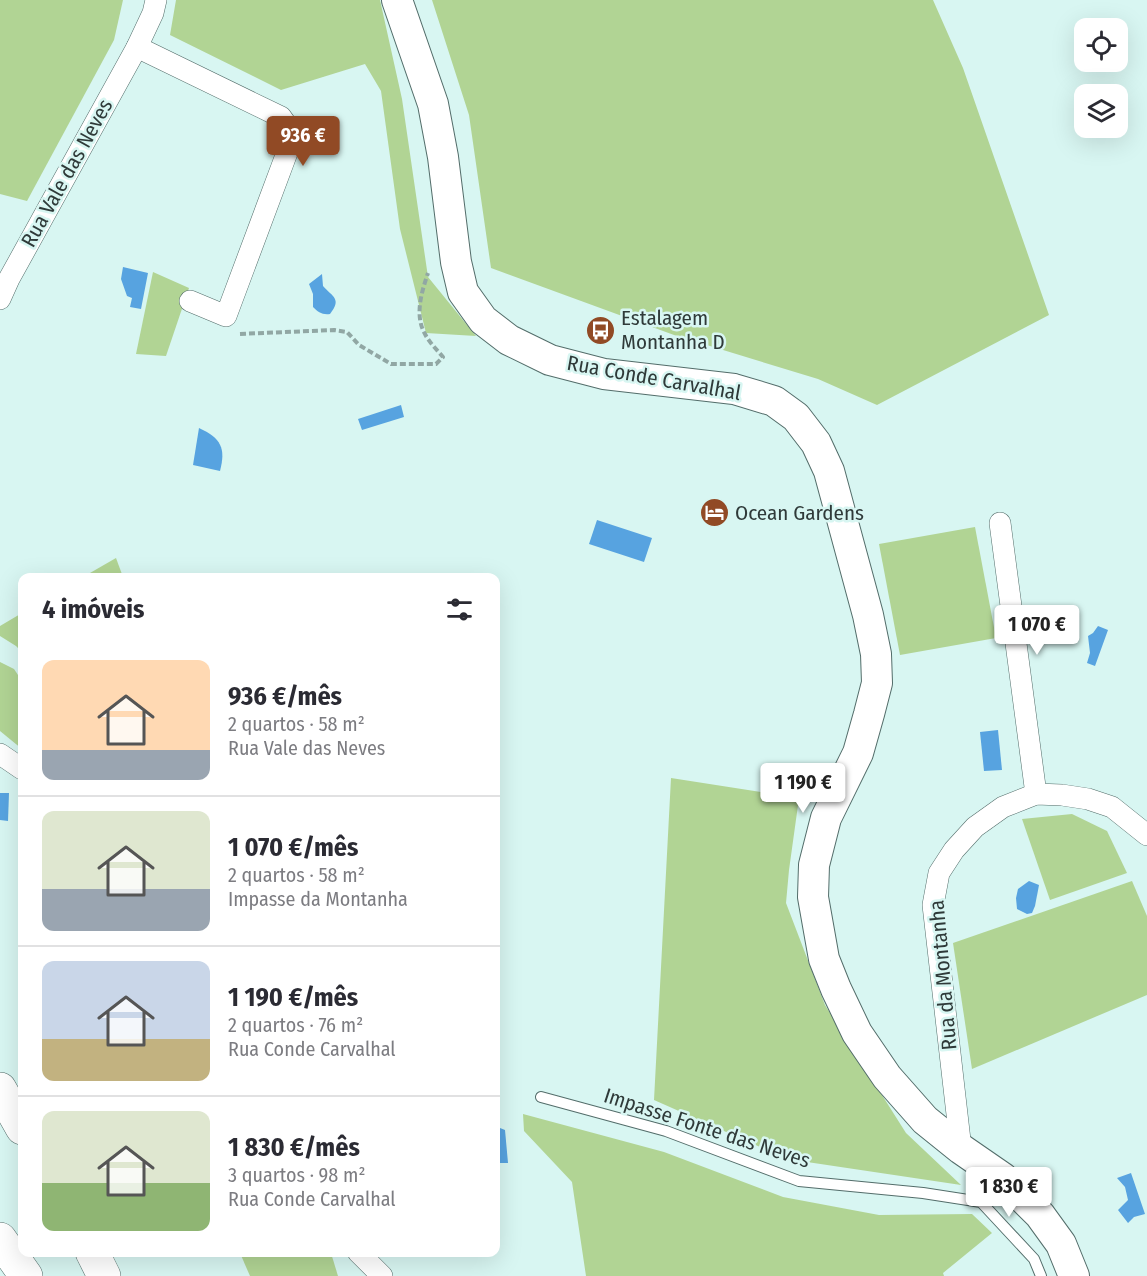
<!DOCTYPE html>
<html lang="pt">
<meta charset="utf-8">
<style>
:root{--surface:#fff;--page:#f2f2f3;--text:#2b2b33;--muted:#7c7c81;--line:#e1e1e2;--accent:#914a25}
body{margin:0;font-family:"Fira Sans Condensed",sans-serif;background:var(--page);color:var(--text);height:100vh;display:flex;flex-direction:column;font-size:22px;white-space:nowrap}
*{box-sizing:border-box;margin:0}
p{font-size:20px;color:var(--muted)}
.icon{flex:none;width:33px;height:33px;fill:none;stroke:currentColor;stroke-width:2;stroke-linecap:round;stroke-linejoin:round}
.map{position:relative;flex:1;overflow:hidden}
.panel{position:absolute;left:18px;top:573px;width:482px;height:684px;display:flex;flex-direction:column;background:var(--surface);border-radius:12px;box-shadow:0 6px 24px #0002}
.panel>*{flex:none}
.fabs{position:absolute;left:1074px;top:18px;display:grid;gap:12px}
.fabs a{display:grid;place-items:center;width:54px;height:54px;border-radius:12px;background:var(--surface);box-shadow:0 6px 24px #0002;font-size:30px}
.price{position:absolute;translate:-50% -51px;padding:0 14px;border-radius:6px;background:#fff;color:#222;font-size:20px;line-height:39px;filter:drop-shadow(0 2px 3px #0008)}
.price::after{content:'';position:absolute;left:50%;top:36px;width:18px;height:14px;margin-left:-9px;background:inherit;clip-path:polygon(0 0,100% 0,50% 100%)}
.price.current{background:var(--accent);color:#fff}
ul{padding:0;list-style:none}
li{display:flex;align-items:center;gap:18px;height:150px;padding:0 24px}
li+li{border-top:2px solid var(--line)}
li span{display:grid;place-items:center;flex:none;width:168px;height:120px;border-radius:12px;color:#555}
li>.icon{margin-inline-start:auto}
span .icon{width:72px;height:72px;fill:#fffc;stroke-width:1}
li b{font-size:26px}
h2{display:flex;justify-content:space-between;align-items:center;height:72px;padding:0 24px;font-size:26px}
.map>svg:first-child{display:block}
.green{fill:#b1d494}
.water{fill:#57a3e0}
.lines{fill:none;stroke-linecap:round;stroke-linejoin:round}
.lane-casing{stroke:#536d6a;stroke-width:12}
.street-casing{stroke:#536d6a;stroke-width:22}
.secondary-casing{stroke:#536d6a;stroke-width:32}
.highway-casing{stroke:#536d6a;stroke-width:34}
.path{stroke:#91a7a4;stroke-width:4;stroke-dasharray:6 3;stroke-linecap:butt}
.lane{stroke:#fff;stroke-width:10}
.street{stroke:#fff;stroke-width:21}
.secondary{stroke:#fff;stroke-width:30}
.highway{stroke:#fff;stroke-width:33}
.labels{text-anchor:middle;stroke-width:5;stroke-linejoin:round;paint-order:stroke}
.street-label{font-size:21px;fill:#2f3a39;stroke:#d8f6f2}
.poi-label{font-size:21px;fill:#2f3a39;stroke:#d8f6f2;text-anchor:start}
</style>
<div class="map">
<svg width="1147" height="1276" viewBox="0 0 1147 1276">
<rect width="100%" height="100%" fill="#d8f6f2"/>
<g class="green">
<path d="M0,0H123L114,40L27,201L0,194Z"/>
<path d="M176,0H380L402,99L428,277L476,336L426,333L400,229L381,91L365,64L281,90L170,35Z"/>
<path d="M432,0H933L963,68L1049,315L877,405L818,379L674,335L491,268L469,115Z"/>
<path d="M153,272L189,288L166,356L136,354Z"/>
<path d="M975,527L996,638L900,655L879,544Z"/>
<path d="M116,558L123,577H83Z"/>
<path d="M22,613V652L16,646L0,636V626Z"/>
<path d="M0,662L14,669L22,681V749L0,731Z"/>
<path d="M671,778L799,798L789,870L786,903L825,1005L906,1133L961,1185L787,1159L654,1100Z"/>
<path d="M1072,814L1107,831L1127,873L1050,900L1022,819Z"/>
<path d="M1132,881L1147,916V995L972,1069L953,943Z"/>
<path d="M523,1114L664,1152L783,1197L879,1215L972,1214L992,1233L943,1273L944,1276H586L572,1182L524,1131Z"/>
<path d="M240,1253H331L338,1276H250Z"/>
</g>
<g class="water">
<path d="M123,267L148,273L141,309L130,307L132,298L127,296L121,279Z"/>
<path d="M322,274L323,286C333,297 342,299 330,314C322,315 318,312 313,307V294L309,284Z"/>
<path d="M401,405L404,417L362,430L358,419Z"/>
<path d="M199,428C221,438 226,448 220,471L193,465Z"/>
<path d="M597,520L652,538L644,562L589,544Z"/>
<path d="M1098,626L1108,630L1095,666L1087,663L1090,653L1088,636L1093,633Z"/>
<path d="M998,730L1002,770L984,771L980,732Z"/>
<path d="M0,793H9L8,821L0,820Z"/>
<path d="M1029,881L1039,885L1035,906L1032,913L1027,914L1017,909L1016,898L1018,889Z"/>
<path d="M495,1126L505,1130L508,1163H495Z"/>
<path d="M1131,1173L1145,1214L1134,1217L1128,1223L1118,1210L1128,1200L1125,1187L1117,1178Z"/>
</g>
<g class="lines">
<defs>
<path id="lane" d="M541,1097L666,1131L799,1181L923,1193L981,1202L1034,1259L1041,1276"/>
<g id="street">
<path d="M137,47L281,117L291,131L288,150L226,316L190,301"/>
<path d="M0,299L9,279L137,47L153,13L156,0"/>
<path d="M1000,523L1036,794"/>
<path d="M0,754L22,769"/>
<path d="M961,1149L933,905L939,873L954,850L975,827L1003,807L1036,794L1062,795L1088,799L1112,807L1147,835"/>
<path d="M358,1252L382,1276"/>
</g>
<path id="secondary" d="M397,0L433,104L443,157L456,262L463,292L483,320L509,340L550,360L604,374L734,389L774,401L796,417L816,443L829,471L868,615L876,654L877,683L869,714L858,753L826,818L814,865L813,897L824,959L836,989L857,1033L887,1077L925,1120L961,1149L1003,1178L1040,1215L1061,1244L1074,1276"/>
<g id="highway">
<path d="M0,1089L22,1128"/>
<path d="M0,1239L26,1276"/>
<path d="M92,1252L104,1276"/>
</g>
</defs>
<use href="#lane" class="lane-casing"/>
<use href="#street" class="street-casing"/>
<use href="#secondary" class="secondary-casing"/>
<use href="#highway" class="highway-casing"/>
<path class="path" d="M240,334L334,330L347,332L359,345L391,364H436L443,357C437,350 429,342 425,334C414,315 422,291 428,273"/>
<use href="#lane" class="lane"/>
<use href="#street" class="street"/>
<use href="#secondary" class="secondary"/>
<use href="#highway" class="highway"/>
</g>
<defs>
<symbol id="bus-disc" viewBox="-11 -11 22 22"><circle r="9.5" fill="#914a25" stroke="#d8f6f2"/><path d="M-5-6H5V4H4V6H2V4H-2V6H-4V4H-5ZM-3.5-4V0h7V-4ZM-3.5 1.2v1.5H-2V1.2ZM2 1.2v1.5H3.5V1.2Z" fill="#fff"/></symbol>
<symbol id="hotel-disc" viewBox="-11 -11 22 22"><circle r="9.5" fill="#914a25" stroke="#d8f6f2"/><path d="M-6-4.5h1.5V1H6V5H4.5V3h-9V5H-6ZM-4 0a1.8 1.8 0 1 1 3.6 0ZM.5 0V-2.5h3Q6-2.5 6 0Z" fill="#fff"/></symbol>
</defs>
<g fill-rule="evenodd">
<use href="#bus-disc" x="584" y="314" width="33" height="33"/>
<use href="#hotel-disc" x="698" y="496" width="33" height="33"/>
</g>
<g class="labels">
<g class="street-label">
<text transform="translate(67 173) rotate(-61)" y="7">Rua Vale das Neves</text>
<text transform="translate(654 378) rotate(10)" y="7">Rua Conde Carvalhal</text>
<text transform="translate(943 975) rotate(-95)" y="7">Rua da Montanha</text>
<text transform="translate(707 1128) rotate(18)" y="7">Impasse Fonte das Neves</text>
</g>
<g class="poi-label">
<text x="621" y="325">Estalagem<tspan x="621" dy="24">Montanha D</tspan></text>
<text x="735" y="520">Ocean Gardens</text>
</g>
</g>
</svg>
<div class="fabs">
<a><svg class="icon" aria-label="locate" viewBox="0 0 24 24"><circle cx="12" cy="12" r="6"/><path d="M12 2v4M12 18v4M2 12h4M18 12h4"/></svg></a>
<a><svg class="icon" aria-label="layers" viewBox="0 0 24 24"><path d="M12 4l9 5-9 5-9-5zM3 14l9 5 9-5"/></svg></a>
</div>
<b class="price current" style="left:303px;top:167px">936 €</b>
<b class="price" style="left:1037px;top:656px">1 070 €</b>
<b class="price" style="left:803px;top:814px">1 190 €</b>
<b class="price" style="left:1009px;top:1218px">1 830 €</b>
<section class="panel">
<h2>4 imóveis<svg class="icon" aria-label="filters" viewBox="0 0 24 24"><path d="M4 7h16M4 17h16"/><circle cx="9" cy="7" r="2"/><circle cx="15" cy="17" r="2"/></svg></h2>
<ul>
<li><span style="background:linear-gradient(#ffd9b3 75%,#9aa5b1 0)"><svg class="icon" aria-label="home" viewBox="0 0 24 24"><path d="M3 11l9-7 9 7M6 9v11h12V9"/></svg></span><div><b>936 €/mês</b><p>2 quartos · 58 m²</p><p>Rua Vale das Neves</p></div></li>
<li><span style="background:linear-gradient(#dfe7d0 65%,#9aa5b1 0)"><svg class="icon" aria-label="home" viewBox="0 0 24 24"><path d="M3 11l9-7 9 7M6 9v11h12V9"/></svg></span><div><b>1 070 €/mês</b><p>2 quartos · 58 m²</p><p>Impasse da Montanha</p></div></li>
<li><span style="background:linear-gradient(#c9d6e8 65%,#c2b280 0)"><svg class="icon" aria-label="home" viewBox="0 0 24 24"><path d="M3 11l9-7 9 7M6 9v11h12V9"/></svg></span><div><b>1 190 €/mês</b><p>2 quartos · 76 m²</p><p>Rua Conde Carvalhal</p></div></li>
<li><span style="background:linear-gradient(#dfe7d0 60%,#8fb573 0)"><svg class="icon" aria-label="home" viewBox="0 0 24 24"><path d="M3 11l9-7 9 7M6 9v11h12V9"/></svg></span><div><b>1 830 €/mês</b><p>3 quartos · 98 m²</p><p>Rua Conde Carvalhal</p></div></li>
</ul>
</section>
</div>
